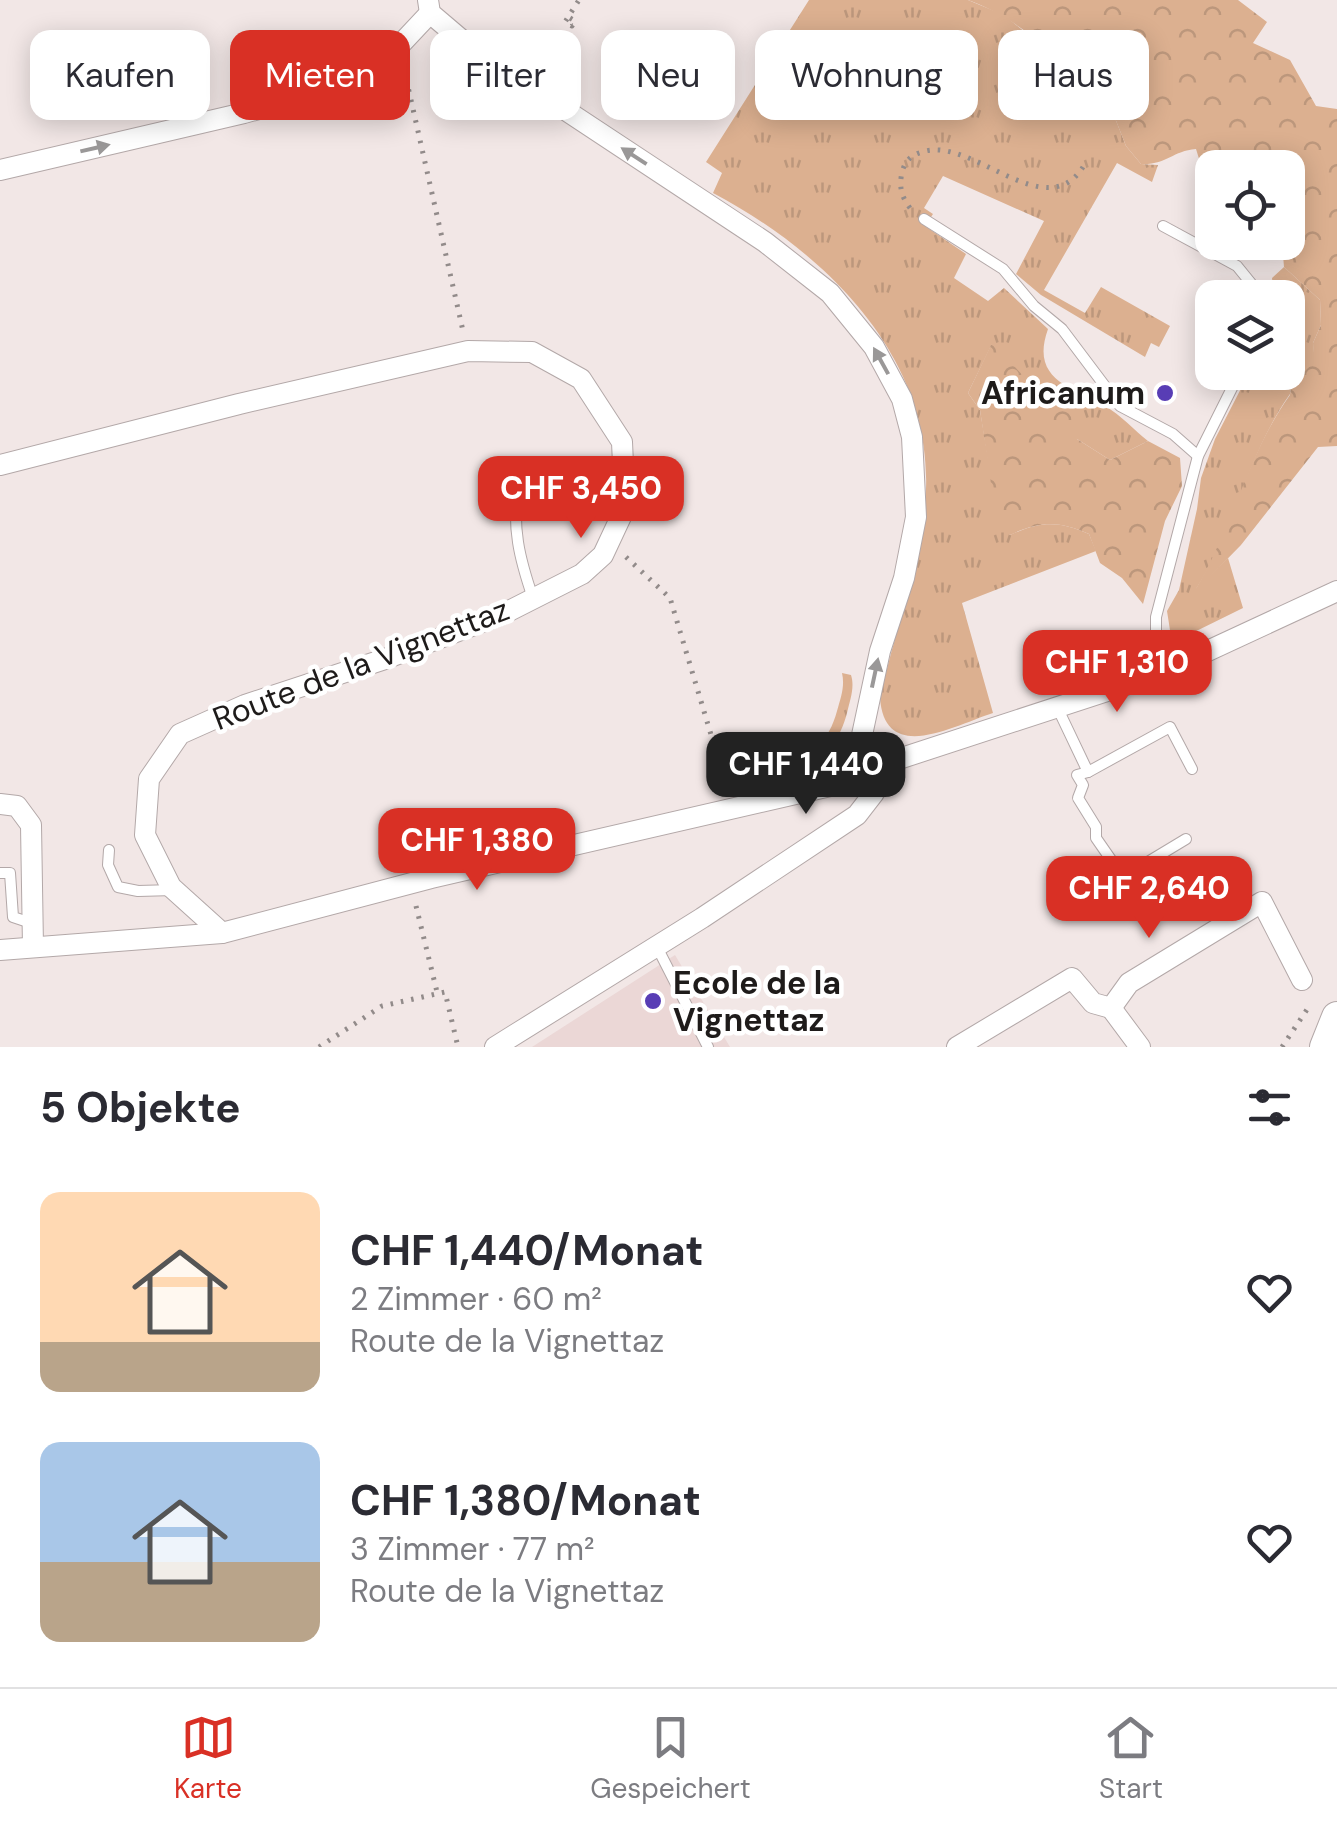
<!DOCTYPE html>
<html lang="de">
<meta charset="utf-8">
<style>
:root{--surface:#fff;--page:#f2f2f3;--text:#2b2b33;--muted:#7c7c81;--line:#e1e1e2;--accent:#d93025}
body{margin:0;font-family:"DM Sans",sans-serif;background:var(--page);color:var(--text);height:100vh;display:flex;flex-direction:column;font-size:38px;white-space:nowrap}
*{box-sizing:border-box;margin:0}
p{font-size:32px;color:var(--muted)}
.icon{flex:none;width:55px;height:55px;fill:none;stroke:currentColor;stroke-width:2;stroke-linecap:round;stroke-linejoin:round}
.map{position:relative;height:1047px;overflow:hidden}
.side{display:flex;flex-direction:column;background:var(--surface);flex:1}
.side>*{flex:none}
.top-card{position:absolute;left:30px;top:30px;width:1278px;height:90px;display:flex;gap:20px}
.fabs{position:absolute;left:1195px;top:150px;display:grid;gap:20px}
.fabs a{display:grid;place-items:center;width:110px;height:110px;border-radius:20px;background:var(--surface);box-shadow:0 5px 25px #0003;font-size:50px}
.price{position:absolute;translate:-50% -85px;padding:0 22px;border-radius:20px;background:var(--accent);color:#fff;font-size:32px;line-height:65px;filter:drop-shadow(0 2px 5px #0008)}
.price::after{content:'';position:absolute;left:50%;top:60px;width:30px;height:22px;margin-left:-15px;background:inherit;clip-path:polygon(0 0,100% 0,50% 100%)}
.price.on{background:#222;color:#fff}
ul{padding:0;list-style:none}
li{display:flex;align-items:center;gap:30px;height:250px;padding:0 40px}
li span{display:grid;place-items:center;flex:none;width:280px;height:200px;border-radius:20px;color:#555}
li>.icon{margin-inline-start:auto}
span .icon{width:120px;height:120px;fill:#fffc;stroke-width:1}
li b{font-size:42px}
h2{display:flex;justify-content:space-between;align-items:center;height:120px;padding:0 40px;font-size:42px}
.chip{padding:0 35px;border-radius:20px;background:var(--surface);box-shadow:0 5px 25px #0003;font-size:35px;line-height:90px}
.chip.on{background:var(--accent);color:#fff}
.menu{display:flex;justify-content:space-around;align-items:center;height:140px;border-top:2px solid var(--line);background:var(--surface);font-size:28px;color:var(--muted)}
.menu a{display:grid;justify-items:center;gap:5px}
.menu .on{color:var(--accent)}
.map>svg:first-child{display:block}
.built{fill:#ebd7d6}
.grass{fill:url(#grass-tufts)}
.forest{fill:url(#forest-crowns)}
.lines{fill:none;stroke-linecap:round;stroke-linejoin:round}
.service-casing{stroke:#b3a8a8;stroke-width:12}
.minor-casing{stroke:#b3a8a8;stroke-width:22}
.secondary-casing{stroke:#b3a8a8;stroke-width:32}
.path{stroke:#928b8a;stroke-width:5;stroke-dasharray:2.5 8;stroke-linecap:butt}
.service{stroke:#fff;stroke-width:10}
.minor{stroke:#fff;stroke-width:20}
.secondary{stroke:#fff;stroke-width:30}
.oneway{fill:#9a9898}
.poi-dot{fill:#583db5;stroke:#fff;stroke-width:4}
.labels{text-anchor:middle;stroke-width:9;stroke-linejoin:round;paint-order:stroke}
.poi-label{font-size:32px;font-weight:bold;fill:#1e1b1a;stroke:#fff;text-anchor:end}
.street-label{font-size:32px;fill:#1e1b1a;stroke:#fff}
</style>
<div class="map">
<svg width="1337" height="1047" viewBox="0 0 1337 1047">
<defs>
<pattern id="grass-tufts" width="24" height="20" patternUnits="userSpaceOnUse" patternTransform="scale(2.5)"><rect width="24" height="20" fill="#dcb090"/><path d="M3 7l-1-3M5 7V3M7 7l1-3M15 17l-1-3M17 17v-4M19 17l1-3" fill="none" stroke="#bc977c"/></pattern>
<pattern id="forest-crowns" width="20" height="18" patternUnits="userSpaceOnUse" patternTransform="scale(2.5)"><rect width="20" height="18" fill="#dcb090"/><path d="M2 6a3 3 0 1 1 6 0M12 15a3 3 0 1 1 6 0" fill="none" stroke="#bc977c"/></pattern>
</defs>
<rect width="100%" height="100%" fill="#f2e7e6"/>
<path class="built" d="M675,955L730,1047H532Z"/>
<g class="grass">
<path d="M809,0H968L1004,15L1048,51L1075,78L1095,105L1113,113L1126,146L1141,164L1158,165L1152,182L1117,163L1044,290L1085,313L1101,287L1170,326L1159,347L1151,343L1145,357L1041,295L1016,274L1044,221L943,176L924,208L933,214L925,226L966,254L954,278L988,301L1004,288L1048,329C1030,379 1070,387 1105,406C1121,415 1134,430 1148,441L1110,460L1077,439L992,344L968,393L980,410L991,477L1010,535C1041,521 1059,521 1089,534L1096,551L962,603L993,713C953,726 885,765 880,698C894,634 924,552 926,489C931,354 823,251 713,193L722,173L706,162Z"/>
<path d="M1284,267L1320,300L1321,325L1313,343L1315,362L1291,385L1290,394C1248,453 1235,528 1196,589L1228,558L1243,608L1172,643L1167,611L1179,590L1197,509L1201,478L1215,439L1249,373L1288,372V298L1274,297L1272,278Z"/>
<path d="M842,673L851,675C855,687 850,700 847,713C831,774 782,776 730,789L728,780C776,768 822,767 837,711C841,697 845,686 842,673Z"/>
</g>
<g class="forest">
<path d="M968,0H1238L1267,22L1253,43L1290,60L1316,106L1337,109V446L1318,447L1241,545L1192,595C1232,532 1247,454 1290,395L1291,385L1314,362L1313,343L1321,325L1320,300L1284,267L1282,243L1288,242V168H1212V188L1205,178L1196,149C1172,151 1167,165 1141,164L1126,146L1113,113C1093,104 1088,93 1074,77C1045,43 1009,15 968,0Z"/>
<path d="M992,343L1030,383L1054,384L1076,415L1077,439L1110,460L1148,441L1180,458L1182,486L1165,521L1143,604L1122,578L1100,563L1089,534C1059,521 1040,521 1010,535L996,517L980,410L968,393Z"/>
</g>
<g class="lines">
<defs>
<g id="service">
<path d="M924,219L1003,269L1034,306L1062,329L1120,406L1173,434L1198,456"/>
<path d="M1163,226L1237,266L1263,298"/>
<path d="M518,484C512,528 519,557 533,598"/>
<path d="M1156,674V617L1198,456L1240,372"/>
<path d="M1058,709L1088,772L1170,727L1192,769"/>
<path d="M1088,772L1077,775L1083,785L1078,798L1096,827V838L1123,877L1186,839"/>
<path d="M109,850L108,865L118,887L138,891L174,890"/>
<path d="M0,873H10L13,917L31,923"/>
<path d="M657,947L708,1047"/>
</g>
<g id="minor">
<path d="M428,0L430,13L470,47L765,242L830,293L874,347L902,399L912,437L916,517L904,578L880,651L862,735L874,793L857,815L702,918L495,1047"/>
<path d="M0,170L244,113L350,84L399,46L430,13"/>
<path d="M0,465L239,404L468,351L532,352L581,379L622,442L625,508L603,555L582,574L503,614L385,659L245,705L180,734L149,779L145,835L171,887L222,933"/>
<path d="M0,804L17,806L31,825L33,947"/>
<path d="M0,950L222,933L431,878L839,784L868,769L1156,675L1337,591"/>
<path d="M1111,1008L1140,1047"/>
<path d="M957,1047L1072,978L1093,1003L1111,1008L1129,983L1262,902L1302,980"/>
</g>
<path id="secondary" d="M1325,1047L1337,1017"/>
</defs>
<use href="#service" class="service-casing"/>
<use href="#minor" class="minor-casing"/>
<use href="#secondary" class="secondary-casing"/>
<g class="path">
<path d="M570,18L575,21L572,26L565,22L579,0"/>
<path d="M404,69L463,331"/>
<path d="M910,208C901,196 899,187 902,172C905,161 911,155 922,152C971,135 1045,227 1083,167"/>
<path d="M626,557L670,598L727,788"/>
<path d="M416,906L437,992"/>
<path d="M319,1047L382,1006L445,992L458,1047"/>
<path d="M1282,1047L1308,1008"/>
</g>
<use href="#service" class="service"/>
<use href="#minor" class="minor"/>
<use href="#secondary" class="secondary"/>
</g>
<defs><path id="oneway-solid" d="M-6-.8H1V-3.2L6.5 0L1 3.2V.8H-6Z" transform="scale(2.5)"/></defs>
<g class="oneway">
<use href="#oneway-solid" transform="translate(95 148) rotate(-13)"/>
<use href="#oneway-solid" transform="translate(634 156) rotate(-147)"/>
<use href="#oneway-solid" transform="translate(881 361) rotate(-119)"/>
<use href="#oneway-solid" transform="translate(875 673) rotate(-78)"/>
</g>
<g class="poi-dot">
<circle cx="1165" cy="393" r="10"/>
<circle cx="653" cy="1001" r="10"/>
</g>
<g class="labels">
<g class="poi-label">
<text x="1145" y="404">Africanum</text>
<text x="673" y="994" text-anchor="start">Ecole de la<tspan x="673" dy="37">Vignettaz</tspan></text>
</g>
<g class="street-label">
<text transform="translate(361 664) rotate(-21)" y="11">Route de la Vignettaz</text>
</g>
</g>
</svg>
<div class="fabs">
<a><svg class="icon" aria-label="locate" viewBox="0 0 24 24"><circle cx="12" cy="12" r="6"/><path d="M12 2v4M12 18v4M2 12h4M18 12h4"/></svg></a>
<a><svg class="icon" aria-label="layers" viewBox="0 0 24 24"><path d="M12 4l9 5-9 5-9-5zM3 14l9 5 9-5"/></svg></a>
</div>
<b class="price" style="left:581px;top:541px">CHF 3,450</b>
<b class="price" style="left:1117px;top:715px">CHF 1,310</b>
<b class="price on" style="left:806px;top:817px">CHF 1,440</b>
<b class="price" style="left:477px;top:893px">CHF 1,380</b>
<b class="price" style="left:1149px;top:941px">CHF 2,640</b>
<div class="top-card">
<a class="chip">Kaufen</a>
<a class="chip on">Mieten</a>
<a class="chip">Filter</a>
<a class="chip">Neu</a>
<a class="chip">Wohnung</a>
<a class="chip">Haus</a>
</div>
</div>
<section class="side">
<h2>5 Objekte<svg class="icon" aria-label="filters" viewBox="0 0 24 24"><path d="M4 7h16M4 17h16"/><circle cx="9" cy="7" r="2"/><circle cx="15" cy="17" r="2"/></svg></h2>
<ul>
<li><span style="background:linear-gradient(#ffd9b3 75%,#b9a48a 0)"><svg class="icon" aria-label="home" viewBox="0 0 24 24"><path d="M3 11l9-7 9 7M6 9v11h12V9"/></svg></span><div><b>CHF 1,440/Monat</b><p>2 Zimmer · 60 m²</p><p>Route de la Vignettaz</p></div><svg class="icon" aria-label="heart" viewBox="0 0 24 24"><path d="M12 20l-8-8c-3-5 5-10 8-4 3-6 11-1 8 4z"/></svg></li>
<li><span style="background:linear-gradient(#a9c7e8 60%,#b9a48a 0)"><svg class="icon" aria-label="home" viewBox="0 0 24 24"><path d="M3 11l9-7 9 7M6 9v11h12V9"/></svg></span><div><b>CHF 1,380/Monat</b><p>3 Zimmer · 77 m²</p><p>Route de la Vignettaz</p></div><svg class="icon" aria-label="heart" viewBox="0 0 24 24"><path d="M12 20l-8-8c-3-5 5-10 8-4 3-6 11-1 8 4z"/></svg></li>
</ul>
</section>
<nav class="menu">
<a class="on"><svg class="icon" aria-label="map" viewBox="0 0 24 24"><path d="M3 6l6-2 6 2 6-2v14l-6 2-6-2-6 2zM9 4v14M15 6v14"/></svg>Karte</a>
<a><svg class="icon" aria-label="saved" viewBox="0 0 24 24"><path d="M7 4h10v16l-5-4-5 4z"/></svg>Gespeichert</a>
<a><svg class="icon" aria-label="home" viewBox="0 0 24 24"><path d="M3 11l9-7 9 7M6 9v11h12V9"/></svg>Start</a>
</nav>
